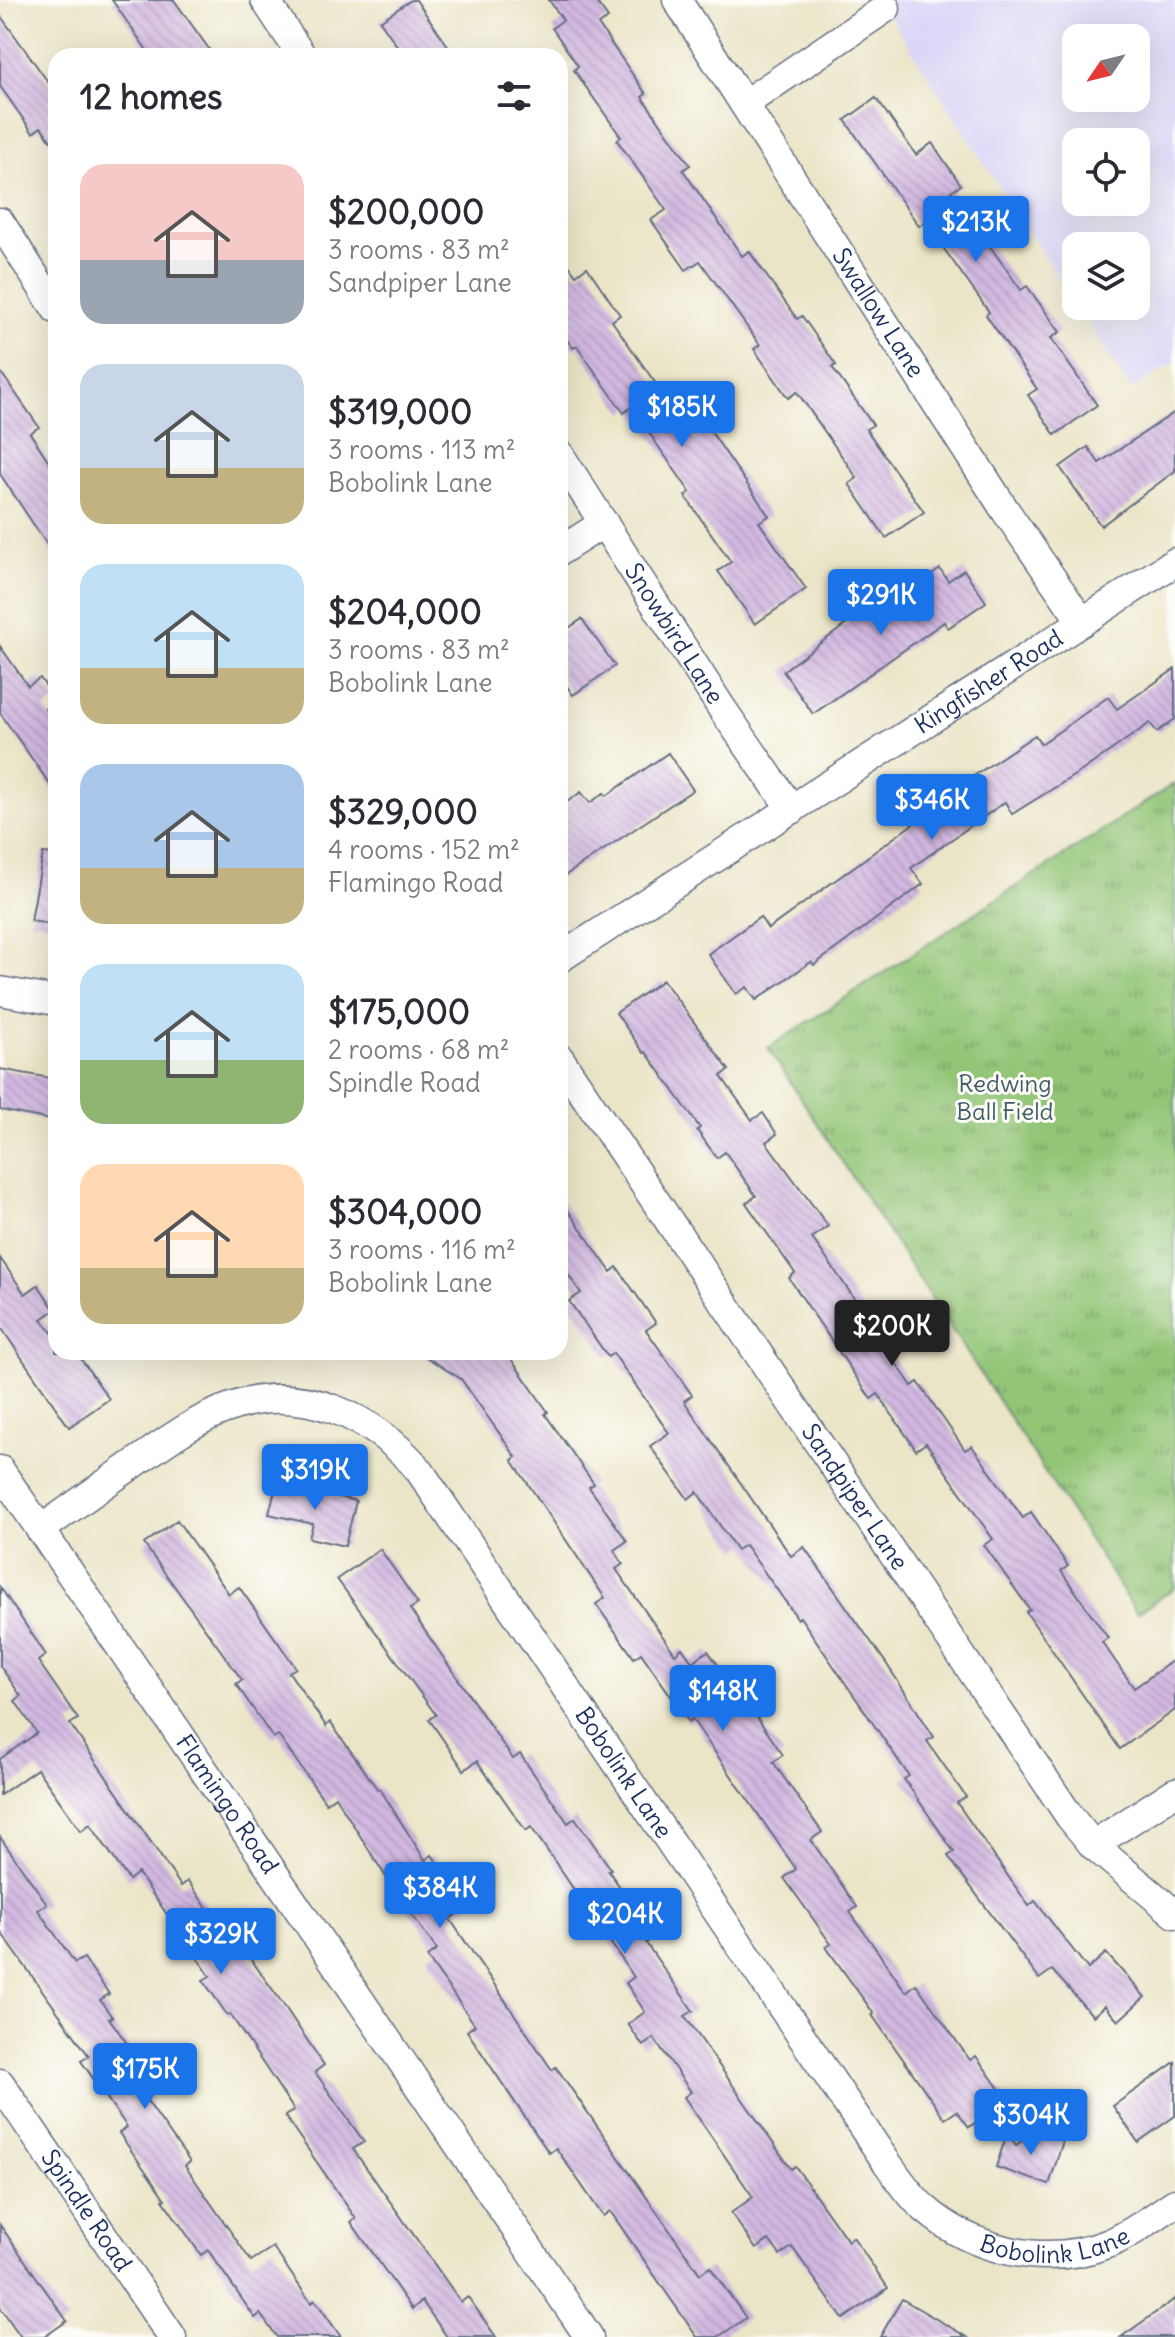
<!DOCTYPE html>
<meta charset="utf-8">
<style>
:root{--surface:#fff;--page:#f2f2f3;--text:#2b2b33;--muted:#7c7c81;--accent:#1a73e8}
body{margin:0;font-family:Delius,sans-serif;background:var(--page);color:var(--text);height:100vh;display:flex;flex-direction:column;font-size:30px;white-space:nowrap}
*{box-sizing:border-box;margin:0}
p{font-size:26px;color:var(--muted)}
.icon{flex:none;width:44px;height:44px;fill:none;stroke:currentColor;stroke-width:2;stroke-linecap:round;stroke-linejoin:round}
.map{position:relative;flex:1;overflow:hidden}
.side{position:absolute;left:48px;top:48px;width:520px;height:1312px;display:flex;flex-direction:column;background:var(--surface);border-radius:24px;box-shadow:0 8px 32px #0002}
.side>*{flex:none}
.needle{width:52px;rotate:235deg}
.fabs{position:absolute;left:1062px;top:24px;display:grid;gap:16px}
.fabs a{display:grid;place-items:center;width:88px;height:88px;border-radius:16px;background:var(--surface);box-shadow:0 8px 32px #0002;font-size:40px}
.price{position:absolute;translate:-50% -68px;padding:0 18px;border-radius:8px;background:var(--accent);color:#fff;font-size:26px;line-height:52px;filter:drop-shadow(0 2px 4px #0008)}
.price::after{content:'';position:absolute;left:50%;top:48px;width:24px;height:18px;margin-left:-12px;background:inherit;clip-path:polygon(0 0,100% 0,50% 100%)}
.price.active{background:#222;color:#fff}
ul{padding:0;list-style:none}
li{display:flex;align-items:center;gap:24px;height:200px;padding:0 32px}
li span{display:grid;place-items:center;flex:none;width:224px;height:160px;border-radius:24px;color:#555}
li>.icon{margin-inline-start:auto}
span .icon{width:96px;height:96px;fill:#fffc;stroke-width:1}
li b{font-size:34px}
h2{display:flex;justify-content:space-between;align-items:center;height:96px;padding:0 32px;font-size:34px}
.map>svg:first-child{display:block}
.built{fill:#dbd6f7;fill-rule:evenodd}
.park{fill:url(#park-tufts);stroke:#567a6a;stroke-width:2}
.building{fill:url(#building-back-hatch)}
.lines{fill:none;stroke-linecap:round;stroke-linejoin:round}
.minor-casing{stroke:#646f83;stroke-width:31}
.minor{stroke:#fff;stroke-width:28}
.labels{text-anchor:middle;stroke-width:6;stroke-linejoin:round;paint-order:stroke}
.street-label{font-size:24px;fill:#1b2f5e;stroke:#fdfcf7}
.park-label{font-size:24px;fill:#3f5c65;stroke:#fdfcf7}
</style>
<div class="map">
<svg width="1175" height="2337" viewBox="0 0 1175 2337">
<defs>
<pattern id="park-tufts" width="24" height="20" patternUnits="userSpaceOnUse" patternTransform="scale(2)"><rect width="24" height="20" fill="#92c576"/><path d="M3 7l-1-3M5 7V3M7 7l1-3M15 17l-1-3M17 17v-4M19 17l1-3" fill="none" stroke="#76a064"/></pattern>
<pattern id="building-back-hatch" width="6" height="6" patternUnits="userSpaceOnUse" patternTransform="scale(2)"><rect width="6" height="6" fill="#d2b8e0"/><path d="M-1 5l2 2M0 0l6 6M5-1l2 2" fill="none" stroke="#b49ec3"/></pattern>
</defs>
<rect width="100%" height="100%" fill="#fdfcf7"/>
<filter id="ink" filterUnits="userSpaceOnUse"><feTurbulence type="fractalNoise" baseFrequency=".0125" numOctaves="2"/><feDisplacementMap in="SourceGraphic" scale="16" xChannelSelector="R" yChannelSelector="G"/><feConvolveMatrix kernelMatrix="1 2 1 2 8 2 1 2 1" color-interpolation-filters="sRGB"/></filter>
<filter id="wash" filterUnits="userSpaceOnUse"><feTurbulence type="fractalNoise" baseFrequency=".006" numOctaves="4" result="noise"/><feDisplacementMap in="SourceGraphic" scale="32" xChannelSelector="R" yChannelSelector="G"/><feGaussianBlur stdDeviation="1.8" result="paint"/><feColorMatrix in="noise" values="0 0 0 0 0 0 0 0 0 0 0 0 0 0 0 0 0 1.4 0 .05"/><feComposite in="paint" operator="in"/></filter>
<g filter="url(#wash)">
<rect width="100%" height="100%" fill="#ebe5c8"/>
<path class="built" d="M879,0H1175V362L1131,390L1077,306H1136V246H1076V305ZM1076,38H1136V98H1076ZM1076,142H1136V202H1076Z"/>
<path class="park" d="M1175,783V1588L1137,1613L768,1048Z"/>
<g id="blocks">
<g class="building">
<path d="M112,0H174L214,56H151Z"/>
<path d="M411,0H416L455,56H404L380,21Z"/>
<path d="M549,0H595L608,18L598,24L646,94L642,97L690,165L683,170L742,256L749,251L797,319L802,316L836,365L832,367L873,425L866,429L924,512L886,538L849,484L857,478L797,392L788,398L754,349L760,345L700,261L686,270L651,220L666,210L617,140L621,137L574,70L578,66L552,28L563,20Z"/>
<path d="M0,15L56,93V148L41,127L33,133L0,86Z"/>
<path d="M876,98L916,155L932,143L961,185L951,191L1021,290L1027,286L1060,332L1051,338L1097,405L1055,435L1028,395L1037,389L986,315L989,312L925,222L919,226L845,120Z"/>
<path d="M560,253L576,275L587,267L620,315L612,321L670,404L685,394L769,516L759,522L806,589L755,624L718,571L731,562L685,496L690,492L631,407L624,413L577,346L573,348L560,330Z"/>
<path d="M0,371L39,427L30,433L56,472V558L0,474Z"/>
<path d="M1175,412V471L1101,526L1060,467L1088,447L1099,463Z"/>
<path d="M940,569L948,581L964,570L986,602L948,628L944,622L813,714L783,671L891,591L897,600Z"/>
<path d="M582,619L615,666L573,695L560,676V634Z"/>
<path d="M0,646L28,686L40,678L56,700L45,709L56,726V793L0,713Z"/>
<path d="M1175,669V719L1157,732L1150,723L1083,770L1012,814L1005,802L911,868L923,884L814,965L811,962L756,1000L747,987L736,994L708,954L760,917L768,929L917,821L914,816L1035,735L1041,744L1108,697L1117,709Z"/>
<path d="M668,753L693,790L560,879V807L581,792L590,803L604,793L606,796Z"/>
<path d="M43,853L56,854V925L31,921Z"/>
<path d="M663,980L729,1070L721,1076L752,1120L763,1113L777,1134L766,1142L828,1226L812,1238L868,1318L875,1313L890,1333L880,1340L912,1386L918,1382L965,1450L972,1446L1023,1518L1031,1512L1068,1566L1061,1571L1108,1638L1102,1642L1134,1688L1175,1659V1710L1120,1749L1026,1612L1030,1610L984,1545L993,1539L926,1443L916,1450L878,1394L871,1399L789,1278L795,1273L746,1203L756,1196L725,1152L717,1158L697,1130L700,1128L646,1052L644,1053L616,1013Z"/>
<path d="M0,1069L56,1079V1121L0,1110Z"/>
<path d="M560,1199L611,1272L617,1267L656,1323L646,1330L692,1395L684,1401L791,1556L804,1547L886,1663L934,1737L927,1741L966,1797L957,1803L1029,1906L1035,1901L1088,1969L1106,1953L1145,1997L1118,2021L1105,2006L1093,2016L1052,1970L1039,1979L948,1856L954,1852L904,1779L909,1776L800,1617L798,1619L745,1545L737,1550L697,1492L688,1499L650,1446L669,1433L613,1353L608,1357L569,1301L581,1293L560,1263Z"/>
<path d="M0,1258L25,1294L38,1285L55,1310L42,1319L56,1338V1352H76L109,1399L69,1427L0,1326Z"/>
<path d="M418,1352H506L548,1412L545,1414L594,1484L589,1487L627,1541L614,1550L623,1564L616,1569L675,1654L682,1648L692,1662L708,1651L755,1717L756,1716L783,1755L773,1762L822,1832L811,1840L857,1907L850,1912L906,1992L916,1984L970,2060L976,2056L1007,2100L969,2127L957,2111L945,2119L872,2015L874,2014L826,1947L831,1944L784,1878L796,1869L692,1719L689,1722L641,1653L634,1658L596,1604L605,1598L512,1460L516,1457L461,1379Z"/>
<path d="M277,1482L356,1501L345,1546L309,1538L313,1524L269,1514Z"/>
<path d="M177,1520L229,1594L239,1587L296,1668L289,1672L326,1726L330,1722L378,1790L380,1789L425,1860L432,1855L468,1906L450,1919L552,2070L556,2067L700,2274L710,2267L746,2318L718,2337H697L610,2211L603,2216L556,2148L549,2153L467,2031L475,2025L427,1957L437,1950L391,1885L335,1796L326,1803L278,1735L273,1738L236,1684L242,1680L144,1544Z"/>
<path d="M380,1549L418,1604L410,1609L513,1759L520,1754L568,1823L575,1818L611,1869L608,1870L655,1937L646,1943L693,2011L685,2016L734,2087L791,2169L795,2166L848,2241L853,2237L888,2288L843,2319L792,2247L780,2255L769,2240L756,2249L731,2213L753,2197L684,2097L691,2092L654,2038L643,2046L628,2024L645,2012L626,1983L634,1977L531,1827L526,1831L477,1761L464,1770L429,1719L436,1715L337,1579Z"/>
<path d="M0,1587L46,1655L38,1661L78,1719L70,1724L181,1886L188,1881L240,1955L245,1951L283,2004L324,2065L315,2072L364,2142L353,2149L461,2302L468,2297L496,2337H447L422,2301L412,2309L351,2222L356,2219L285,2116L294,2110L230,2014L228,2016L203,1980L210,1976L138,1873L129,1880L90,1824L81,1831L37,1769L0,1795V1759L37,1733L15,1701L21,1696L0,1666Z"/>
<path d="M0,1837L47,1904L38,1910L75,1963L84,1958L109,1994L100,2000L112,2017L109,2018L157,2086L143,2095L190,2162L185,2166L251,2261L273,2247L311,2303L315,2300L341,2337H277L260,2314L255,2318L208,2250L201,2255L163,2200L165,2199L119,2133L127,2127L81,2061L89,2056L0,1931Z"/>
<path d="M1175,2062V2116L1138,2142L1113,2106Z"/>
<path d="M1035,2132L1063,2141L1049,2185L996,2167L1007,2133L1016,2145Z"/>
<path d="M0,2225L67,2321L44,2337H21L0,2307Z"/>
<path d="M902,2299L967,2337H880Z"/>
<path d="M1175,2299V2337H1121Z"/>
</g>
</g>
</g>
<g filter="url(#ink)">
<use href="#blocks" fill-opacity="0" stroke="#646f83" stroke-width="2"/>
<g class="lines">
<defs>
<g id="minor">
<path d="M265,0L302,56"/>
<path id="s1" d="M677,0L1005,510L1082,622"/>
<path d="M744,104L886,8"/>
<path d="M0,222L56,309"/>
<path id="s2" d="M560,455L721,707L792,810"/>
<path d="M560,551L604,523"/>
<path id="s3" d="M560,958L1175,562"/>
<path d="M0,991L56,1001"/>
<path id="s4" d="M560,1059L1070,1817L1093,1845L1175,1914"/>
<path id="s5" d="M0,1470L589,2337"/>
<path id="s6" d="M40,1530C71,1508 103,1485 135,1463C166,1441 197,1418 234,1406C303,1383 375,1418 419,1470L885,2160C897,2176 909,2195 924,2208C973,2251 1045,2268 1107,2244C1129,2236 1155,2216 1175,2203"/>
<path d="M1093,1845L1175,1792"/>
<path id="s7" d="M0,2083L172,2337"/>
</g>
</defs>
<use href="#minor" class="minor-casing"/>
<use href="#minor" class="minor"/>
</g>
</g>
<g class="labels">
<g class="street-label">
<text dy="8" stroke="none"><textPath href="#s1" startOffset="372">Swallow Lane</textPath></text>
<text dy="8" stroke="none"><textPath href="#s2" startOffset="212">Snowbird Lane</textPath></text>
<text dy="8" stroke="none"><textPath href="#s3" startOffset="510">Kingfisher Road</textPath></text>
<text dy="8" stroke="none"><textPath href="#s4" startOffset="528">Sandpiper Lane</textPath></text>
<text dy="8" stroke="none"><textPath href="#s6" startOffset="804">Bobolink Lane</textPath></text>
<text dy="8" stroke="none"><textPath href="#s5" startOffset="404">Flamingo Road</textPath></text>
<text dy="8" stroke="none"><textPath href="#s7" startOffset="154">Spindle Road</textPath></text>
<text dy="8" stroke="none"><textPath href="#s6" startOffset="1476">Bobolink Lane</textPath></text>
</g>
<g class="park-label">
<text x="1005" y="1092">Redwing<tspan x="1005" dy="28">Ball Field</tspan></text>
</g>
</g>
</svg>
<div class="fabs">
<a><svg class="needle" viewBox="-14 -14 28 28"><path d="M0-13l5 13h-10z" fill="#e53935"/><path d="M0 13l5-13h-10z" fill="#7c7c81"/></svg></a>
<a><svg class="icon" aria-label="locate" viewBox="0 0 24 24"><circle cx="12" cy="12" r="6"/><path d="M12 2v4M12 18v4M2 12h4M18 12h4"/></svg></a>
<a><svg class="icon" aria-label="layers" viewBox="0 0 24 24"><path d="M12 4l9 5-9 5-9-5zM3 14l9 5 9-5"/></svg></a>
</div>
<b class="price" style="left:976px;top:264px">$213K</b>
<b class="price" style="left:682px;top:449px">$185K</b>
<b class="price" style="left:881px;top:637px">$291K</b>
<b class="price" style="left:932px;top:842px">$346K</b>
<b class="price active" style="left:892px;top:1368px">$200K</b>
<b class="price" style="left:315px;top:1512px">$319K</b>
<b class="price" style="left:723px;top:1733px">$148K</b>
<b class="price" style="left:440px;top:1930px">$384K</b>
<b class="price" style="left:625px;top:1956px">$204K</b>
<b class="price" style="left:221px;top:1976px">$329K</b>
<b class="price" style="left:145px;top:2111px">$175K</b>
<b class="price" style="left:1031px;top:2157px">$304K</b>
<section class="side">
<h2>12 homes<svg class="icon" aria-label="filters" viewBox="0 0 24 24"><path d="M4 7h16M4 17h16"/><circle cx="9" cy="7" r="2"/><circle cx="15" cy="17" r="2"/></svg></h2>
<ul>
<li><span style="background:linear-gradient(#f6c9c9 60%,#9aa5b1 0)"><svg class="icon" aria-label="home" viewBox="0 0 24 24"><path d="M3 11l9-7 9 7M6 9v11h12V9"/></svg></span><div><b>$200,000</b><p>3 rooms · 83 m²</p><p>Sandpiper Lane</p></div></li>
<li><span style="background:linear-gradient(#c9d6e8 65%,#c2b280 0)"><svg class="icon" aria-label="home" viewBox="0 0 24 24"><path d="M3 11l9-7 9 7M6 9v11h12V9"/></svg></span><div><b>$319,000</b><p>3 rooms · 113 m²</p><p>Bobolink Lane</p></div></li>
<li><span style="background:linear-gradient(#bfe0f5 65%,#c2b280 0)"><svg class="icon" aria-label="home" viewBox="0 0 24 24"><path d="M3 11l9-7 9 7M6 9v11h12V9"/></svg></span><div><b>$204,000</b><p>3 rooms · 83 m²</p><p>Bobolink Lane</p></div></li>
<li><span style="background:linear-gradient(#a9c7e8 65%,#c2b280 0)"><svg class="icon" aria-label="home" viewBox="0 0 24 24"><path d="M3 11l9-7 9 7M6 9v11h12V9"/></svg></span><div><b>$329,000</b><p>4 rooms · 152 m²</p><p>Flamingo Road</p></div></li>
<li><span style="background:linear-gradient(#bfe0f5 60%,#8fb573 0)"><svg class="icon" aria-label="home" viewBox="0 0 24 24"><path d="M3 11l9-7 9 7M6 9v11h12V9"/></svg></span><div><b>$175,000</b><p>2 rooms · 68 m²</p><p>Spindle Road</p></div></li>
<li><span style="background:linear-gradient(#ffd9b3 65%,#c2b280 0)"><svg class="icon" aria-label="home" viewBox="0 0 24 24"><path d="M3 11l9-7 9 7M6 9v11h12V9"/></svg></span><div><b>$304,000</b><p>3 rooms · 116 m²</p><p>Bobolink Lane</p></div></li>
</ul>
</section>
</div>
